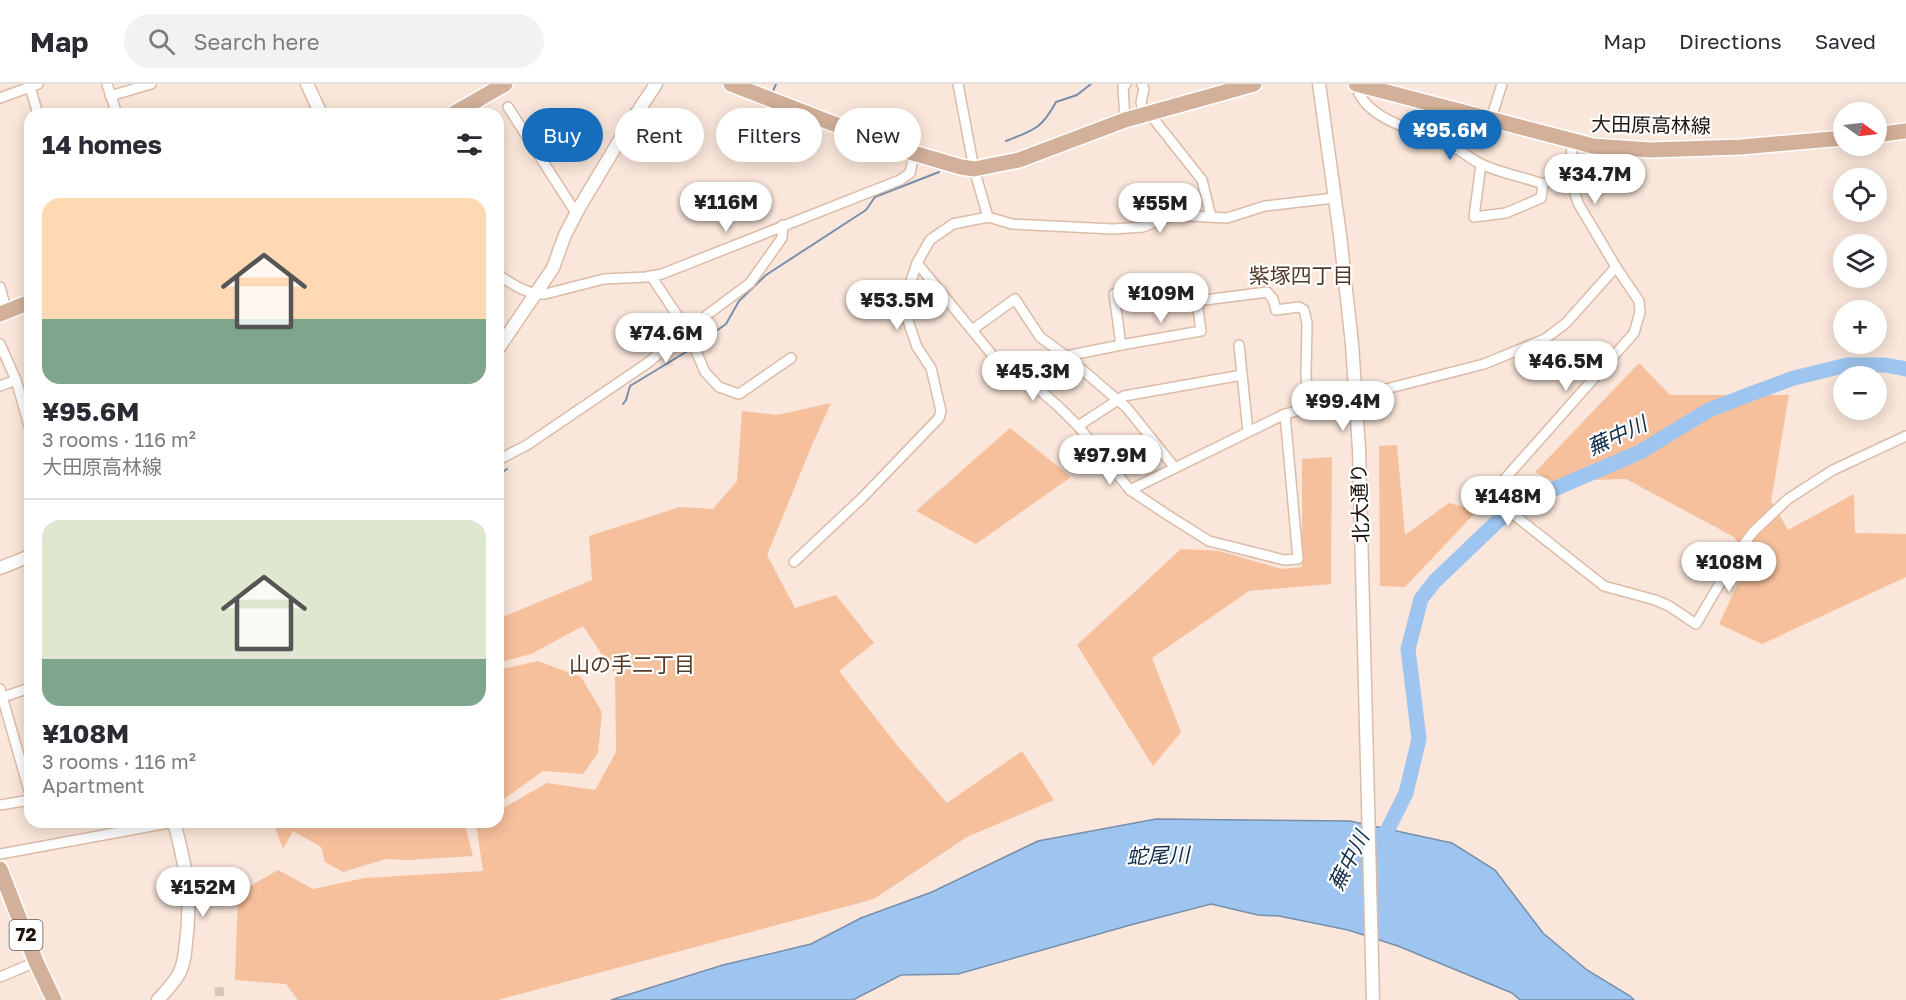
<!DOCTYPE html>
<meta charset="utf-8">
<style>
:root{--surface:#fff;--page:#f2f2f3;--text:#2b2b33;--muted:#7c7c81;--line:#e1e1e2;--accent:#166dbb}
body{margin:0;font-family:"Golos Text","Noto Sans JP",sans-serif;background:var(--page);color:var(--text);height:100vh;display:flex;flex-direction:column;font-size:22px;white-space:nowrap}
*{box-sizing:border-box;margin:0}
p{font-size:20px;color:var(--muted)}
.icon{flex:none;width:33px;height:33px;fill:none;stroke:currentColor;stroke-width:2;stroke-linecap:round;stroke-linejoin:round}
.map{position:relative;flex:1;overflow:hidden}
.sheet{position:absolute;left:24px;top:24px;width:480px;height:720px;display:flex;flex-direction:column;background:var(--surface);border-radius:18px;box-shadow:0 3px 15px #0003}
.sheet>*{flex:none}
.top-card{position:absolute;left:522px;top:24px;width:570px;height:54px;display:flex;gap:12px}
.needle{width:39px;rotate:104deg}
.controls{position:absolute;left:1833px;top:18px;display:grid;gap:12px}
.controls a{display:grid;place-items:center;width:54px;height:54px;border-radius:50%;background:var(--surface);box-shadow:0 3px 15px #0003;font-size:30px}
.price{position:absolute;translate:-50% -51px;padding:0 14px;border-radius:21px;background:#fff;color:#222;font-size:20px;line-height:39px;filter:drop-shadow(0 2px 3px #0008)}
.price::after{content:'';position:absolute;left:50%;top:36px;width:18px;height:14px;margin-left:-9px;background:inherit;clip-path:polygon(0 0,100% 0,50% 100%)}
.price.selected{background:var(--accent);color:#fff}
ul{padding:0;list-style:none}
li{display:grid;align-content:center;gap:12px;height:318px;padding:0 18px}
li+li{border-top:2px solid var(--line)}
li span{display:grid;place-items:center;height:186px;border-radius:18px;color:#555}
li>.icon{margin-inline-start:auto}
span .icon{width:108px;height:108px;fill:#fffc;stroke-width:1}
li b{font-size:26px}
h2{display:flex;justify-content:space-between;align-items:center;height:72px;padding:0 18px;font-size:26px}
.chip{padding:0 21px;border-radius:27px;background:var(--surface);box-shadow:0 3px 15px #0003;font-size:21px;line-height:54px}
.chip.selected{background:var(--accent);color:#fff}
header{display:flex;align-items:center;gap:36px;box-sizing:border-box;height:84px;padding:0 30px;background:var(--surface);border-bottom:2px solid var(--line)}
header strong{font-size:28px}
nav{display:flex;gap:33px;margin-inline-start:auto;font-size:21px}
.search{width:420px;height:54px;background:var(--page);display:flex;align-items:center;gap:15px;box-sizing:border-box;padding:0 21px;border-radius:33px;color:var(--muted);font-size:22px}
.map>svg:first-child{display:block}
.green{fill:#f7c09c}
.water{fill:#9dc5f0;stroke:#778fab;stroke-width:1.5}
.lines{fill:none;stroke-linecap:round;stroke-linejoin:round}
.stream{stroke:#778fab;stroke-width:2}
.river{stroke:#9dc5f0;stroke-width:15}
.minor-tunnel{stroke:#d9c6bb;stroke-width:9;stroke-dasharray:9 4.5;stroke-linecap:butt}
.minor-casing{stroke:#dbbca8;stroke-width:12}
.tertiary-casing{stroke:#dbbca8;stroke-width:15}
.primary-casing{stroke:#fff;stroke-width:18}
.minor{stroke:#fff;stroke-width:9}
.tertiary{stroke:#fff;stroke-width:12}
.primary{stroke:#d3b099;stroke-width:15}
.minor-bridge-casing{stroke:#dbbca8;stroke-width:12;stroke-linecap:butt}
.minor-bridge{stroke:#fff;stroke-width:9}
.labels{text-anchor:middle;stroke-width:4.5;stroke-linejoin:round;paint-order:stroke}
.shield{fill:#fff;stroke:#615954;stroke-width:1.5}
.shield-label{font-size:18px;font-weight:bold;fill:#1d120b}
.street-label{font-size:20px;fill:#1d120b;stroke:#fff}
.neighbourhood-label{font-size:21px;fill:#523928;stroke:#fff}
.water-label{font-size:21px;font-style:italic;fill:#112d49;stroke:#fff}
</style>
<header>
<strong>Map</strong>
<div class="search"><svg class="icon" aria-label="search" viewBox="0 0 24 24"><circle cx="10" cy="10" r="6"/><path d="M15 15l6 6"/></svg>Search here</div>
<nav><a>Map</a><a>Directions</a><a>Saved</a></nav>
</header>
<div class="map">
<svg width="1906" height="916" viewBox="0 0 1906 916">
<rect width="100%" height="100%" fill="#fae6da"/>
<g class="green">
<path d="M1639,279L1670,311H1789L1771,417L1788,446L1854,410L1855,449L1906,450V493L1762,560L1719,540L1749,476L1734,453L1626,395L1552,397L1535,388Z"/>
<path d="M831,319L812,361L767,471L795,524L836,511L874,559L839,587L896,660L947,719L1022,667L1054,716L967,753L874,815L498,916H298L286,900L235,896L238,809L278,786L313,805L365,794L483,787L476,739L498,738V727L547,699L595,706L616,668L615,590L583,542L531,570L498,579V535L592,496L589,452L680,423L713,425L737,397L742,327L777,331Z"/>
<path d="M1010,344L1071,393L976,460L916,427Z"/>
<path d="M1397,361L1405,451L1449,419L1477,427L1405,503L1380,502L1379,362Z"/>
<path d="M1332,373L1331,500L1249,507L1152,574L1181,648L1153,682L1077,561L1181,465L1219,467L1282,485L1302,483V375Z"/>
<path d="M538,577L581,593L602,628L598,669L583,690L543,687L498,719V586Z"/>
<path d="M273,738H471L465,742L473,772L409,776L386,775L343,788L325,778L321,763L293,747L283,765Z"/>
</g>
<path class="water" d="M1156,735L1350,737L1452,759L1495,786L1543,849L1587,886L1630,912L1634,916H1520L1512,909L1398,862L1348,846L1279,832L1258,831L1211,820L1134,840L958,890L901,891L853,916H611L723,881L811,860L861,834L932,808L1038,757Z"/>
<g class="lines">
<g class="stream">
<path d="M773,7L776,0"/>
<path d="M1006,57C1033,46 1041,46 1056,18L1077,11L1091,0"/>
<path d="M696,262L710,255L712,250L726,240L739,217L766,191L866,126L875,113L939,88"/>
<path d="M623,320L626,316L630,302L691,265"/>
<path d="M498,391L507,385"/>
</g>
<path class="river" d="M1379,763L1406,709L1419,655L1408,565L1421,515L1435,497L1500,435L1526,414L1554,405L1640,368L1709,326L1753,309L1794,294L1847,281H1885L1906,285"/>
<path class="minor-tunnel" d="M219,903L220,916"/>
<defs>
<g id="minor">
<path d="M107,0L117,30"/>
<path d="M1142,0L1144,5L1141,18L1144,31"/>
<path d="M1356,0C1362,36 1422,48 1450,61C1461,66 1470,75 1481,80C1500,89 1523,93 1543,100L1571,87"/>
<path d="M30,3L38,30"/>
<path d="M110,12L151,0"/>
<path d="M0,14L38,0"/>
<path d="M508,23L576,129"/>
<path d="M1149,29L1202,96L1211,133"/>
<path d="M1491,35L1502,0"/>
<path d="M1125,36L1123,3L1126,0"/>
<path d="M1572,58L1571,87L1573,103L1578,119L1616,183L1639,217L1640,228L1634,249L1502,398L1504,423L1604,502L1655,516L1669,522L1696,540L1740,465L1754,447L1788,415L1833,386L1906,352"/>
<path d="M1481,80L1474,133L1506,129L1541,114L1543,100"/>
<path d="M988,133L1012,140L1113,145L1143,143L1172,131L1227,134L1265,122L1334,114"/>
<path d="M917,179L998,278L1009,288L1035,302L1059,323L1078,342L1130,406L1166,430L1209,457L1284,476L1298,475L1285,330"/>
<path d="M498,191C513,200 527,211 545,210L604,195L646,193L662,190L900,96L910,89L914,70"/>
<path d="M651,192L687,246L705,288L719,303L739,310L791,274"/>
<path d="M0,203L7,228"/>
<path d="M972,246L1015,215L1040,253L1066,272L1127,324L1175,384"/>
<path d="M0,260L16,296L30,345"/>
<path d="M1121,261L1201,247L1197,217"/>
<path d="M1239,261L1248,348"/>
<path d="M1066,272L1121,261L1114,210L1193,199L1197,217L1267,208L1273,215L1276,226L1299,223L1304,226L1307,239L1306,290L1308,324"/>
<path d="M0,302L16,296"/>
<path d="M1382,306L1484,280L1545,255L1566,239L1616,183"/>
<path d="M1078,342L1124,312L1242,291"/>
<path d="M498,376L527,361L649,278L680,251L750,199L782,154L783,141"/>
<path d="M1130,406L1285,330L1327,319"/>
<path d="M794,478L862,414L939,334L941,327L931,284L917,263L907,234L905,215L917,179L930,156L953,140L988,133L974,85L958,0"/>
<path d="M0,605L30,710"/>
<path d="M0,614L30,604"/>
<path d="M0,721L30,716"/>
<path d="M0,770L174,738"/>
<path d="M0,893L36,878"/>
</g>
<g id="tertiary">
<path d="M307,0L321,30"/>
<path d="M1319,0L1340,151L1352,260L1359,365L1373,916"/>
<path d="M498,265L553,184L565,151L579,124L625,47L656,0"/>
<path d="M0,484L30,472"/>
<path d="M158,916C165,908 173,900 179,890C184,880 185,870 186,859C192,811 186,783 174,738"/>
</g>
<g id="primary">
<path d="M731,0L896,64L961,83L974,85L1019,76L1125,36L1254,0"/>
<path d="M1356,0L1593,62L1650,66L1741,63L1844,54"/>
<path d="M453,30L505,0"/>
<path d="M1876,51L1906,47"/>
<path d="M0,230L30,218"/>
<path d="M0,785L36,878L54,916"/>
</g>
</defs>
<use href="#minor" class="minor-casing"/>
<use href="#tertiary" class="tertiary-casing"/>
<use href="#primary" class="primary-casing"/>
<use href="#minor" class="minor"/>
<use href="#tertiary" class="tertiary"/>
<use href="#primary" class="primary"/>
<defs>
<path id="minor-bridge" d="M1327,319L1382,306"/>
</defs>
<use href="#minor-bridge" class="minor-bridge-casing"/>
<use href="#minor-bridge" class="minor-bridge"/>
</g>
<g class="labels">
<rect class="shield" x="9.5" y="836" width="33" height="30" rx="4.5"/>
<g class="shield-label">
<text x="26" y="857">72</text>
</g>
<g class="street-label">
<text transform="translate(1651 41) rotate(1)" y="7">大田原高林線</text>
<text transform="translate(1360 419) rotate(-92)" y="7">北大通り</text>
</g>
<g class="neighbourhood-label">
<text x="1301" y="199">紫塚四丁目</text>
<text x="632" y="588">山の手二丁目</text>
</g>
<g class="water-label">
<text transform="translate(1617 352) rotate(-25)" y="7">蕪中川</text>
<text transform="translate(1158 772) rotate(-2)" y="7">蛇尾川</text>
<text transform="translate(1349 777) rotate(-63)" y="7">蕪中川</text>
</g>
</g>
</svg>
<div class="controls">
<a><svg class="needle" viewBox="-14 -14 28 28"><path d="M0-13l5 13h-10z" fill="#e53935"/><path d="M0 13l5-13h-10z" fill="#7c7c81"/></svg></a>
<a><svg class="icon" aria-label="locate" viewBox="0 0 24 24"><circle cx="12" cy="12" r="6"/><path d="M12 2v4M12 18v4M2 12h4M18 12h4"/></svg></a>
<a><svg class="icon" aria-label="layers" viewBox="0 0 24 24"><path d="M12 4l9 5-9 5-9-5zM3 14l9 5 9-5"/></svg></a>
<a>+</a>
<a>−</a>
</div>
<b class="price selected" style="left:1450px;top:77px">¥95.6M</b>
<b class="price" style="left:1595px;top:121px">¥34.7M</b>
<b class="price" style="left:726px;top:149px">¥116M</b>
<b class="price" style="left:1160px;top:150px">¥55M</b>
<b class="price" style="left:1161px;top:240px">¥109M</b>
<b class="price" style="left:897px;top:247px">¥53.5M</b>
<b class="price" style="left:666px;top:280px">¥74.6M</b>
<b class="price" style="left:1566px;top:308px">¥46.5M</b>
<b class="price" style="left:1033px;top:318px">¥45.3M</b>
<b class="price" style="left:1343px;top:348px">¥99.4M</b>
<b class="price" style="left:1110px;top:402px">¥97.9M</b>
<b class="price" style="left:1508px;top:443px">¥148M</b>
<b class="price" style="left:1729px;top:509px">¥108M</b>
<b class="price" style="left:203px;top:834px">¥152M</b>
<div class="top-card">
<a class="chip selected">Buy</a>
<a class="chip">Rent</a>
<a class="chip">Filters</a>
<a class="chip">New</a>
</div>
<section class="sheet">
<h2>14 homes<svg class="icon" aria-label="filters" viewBox="0 0 24 24"><path d="M4 7h16M4 17h16"/><circle cx="9" cy="7" r="2"/><circle cx="15" cy="17" r="2"/></svg></h2>
<ul>
<li><span style="background:linear-gradient(#ffd9b3 65%,#7fa58c 0)"><svg class="icon" aria-label="home" viewBox="0 0 24 24"><path d="M3 11l9-7 9 7M6 9v11h12V9"/></svg></span><div><b>¥95.6M</b><p>3 rooms · 116 m²</p><p>大田原高林線</p></div></li>
<li><span style="background:linear-gradient(#dfe7d0 75%,#7fa58c 0)"><svg class="icon" aria-label="home" viewBox="0 0 24 24"><path d="M3 11l9-7 9 7M6 9v11h12V9"/></svg></span><div><b>¥108M</b><p>3 rooms · 116 m²</p><p>Apartment</p></div></li>
</ul>
</section>
</div>
